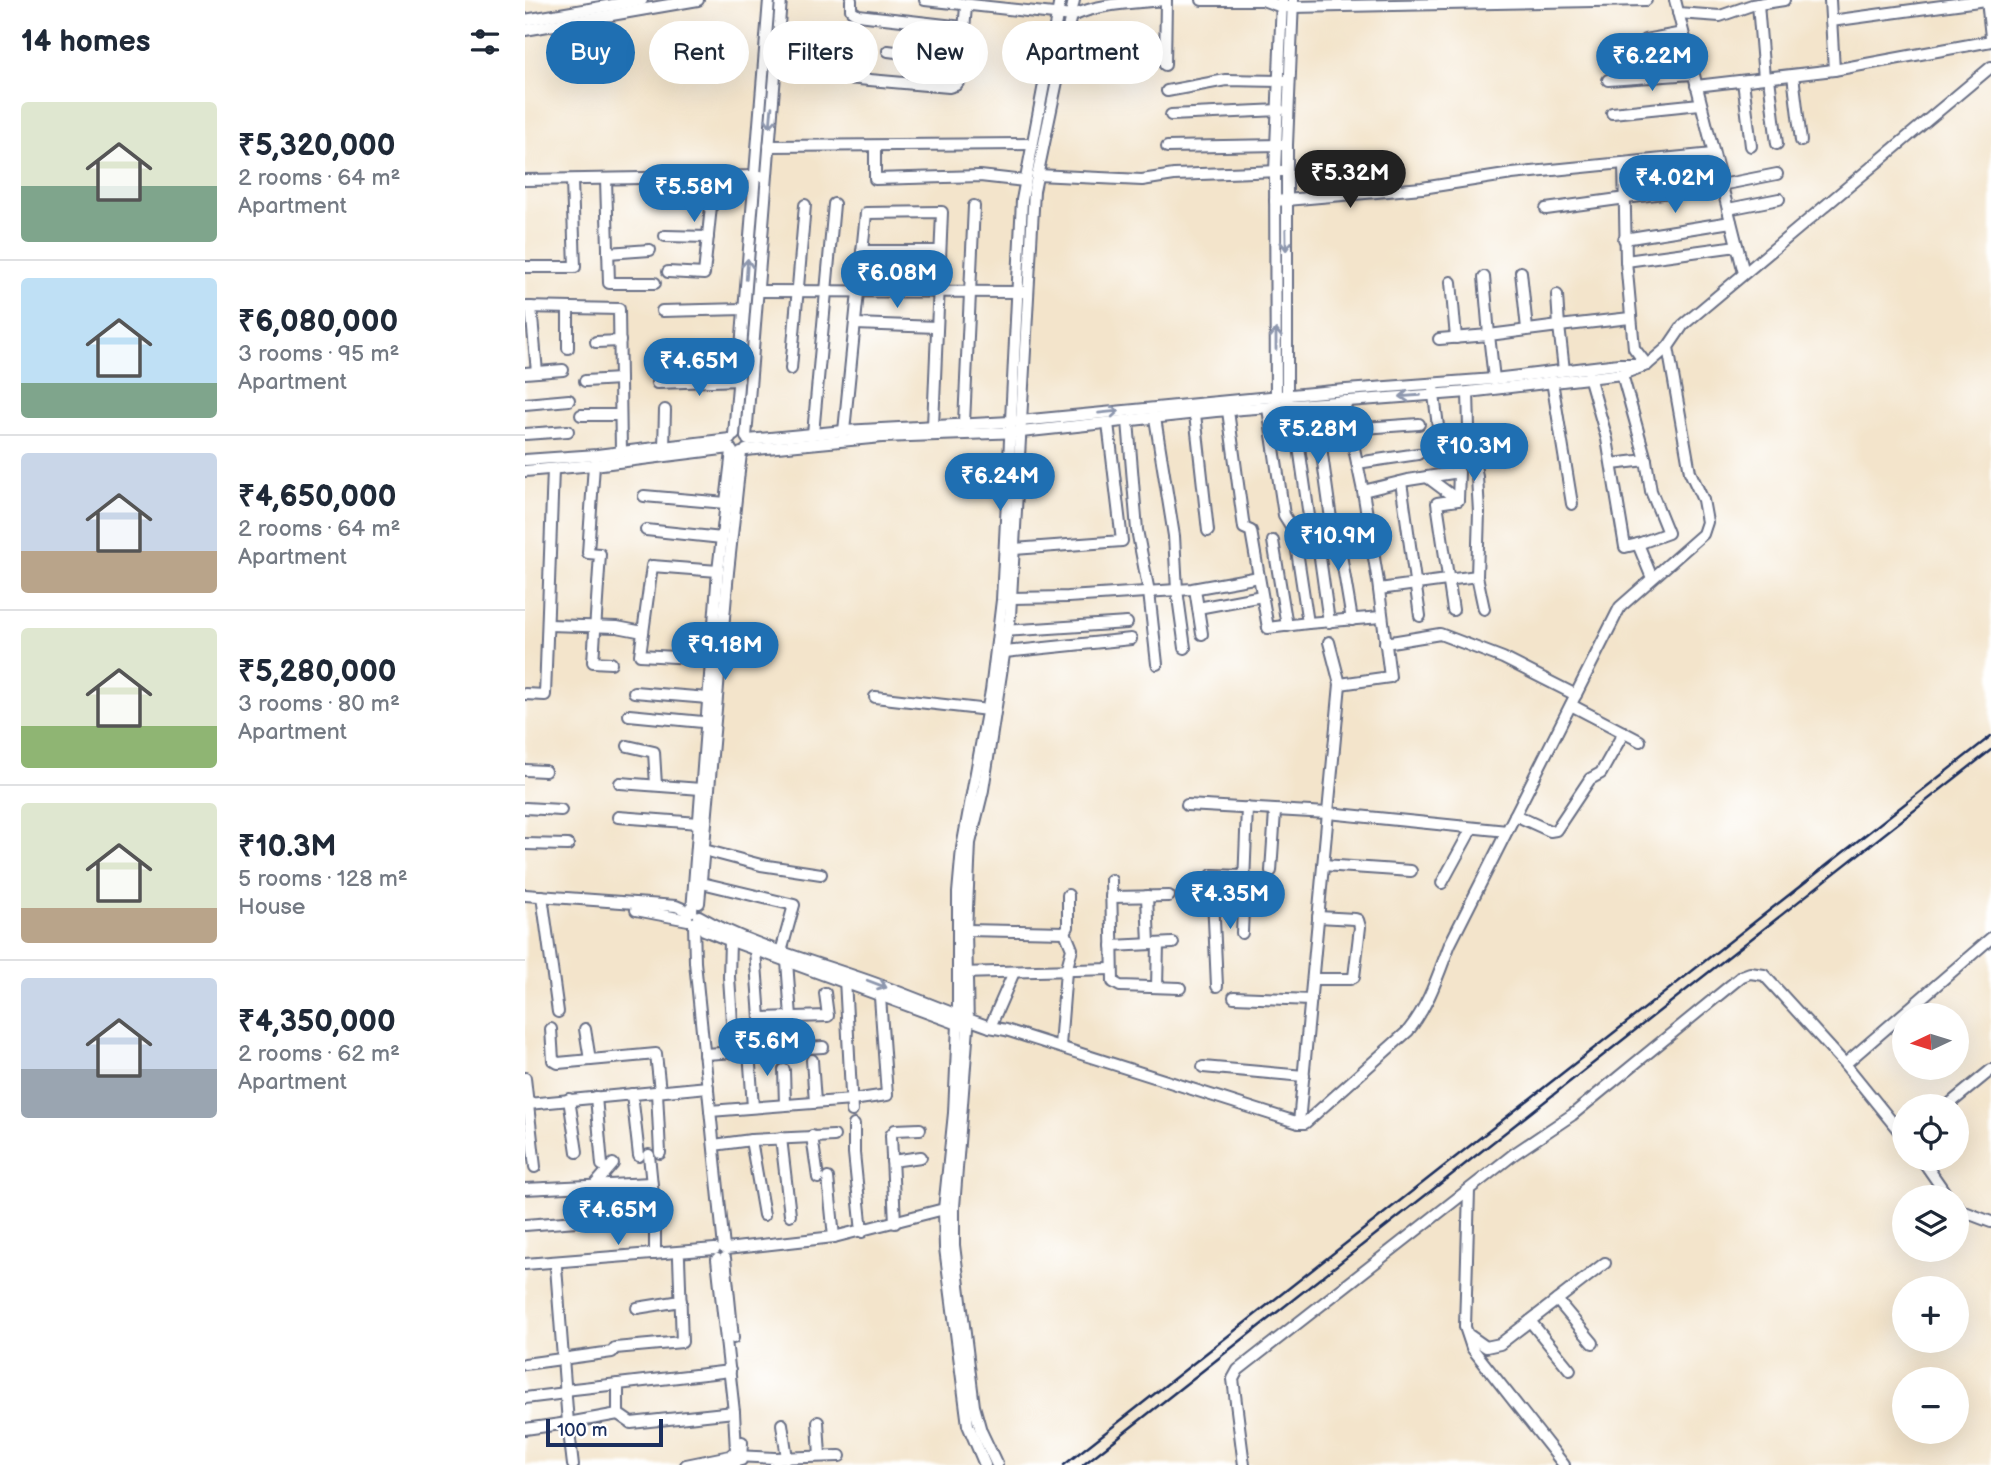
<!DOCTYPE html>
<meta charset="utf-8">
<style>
:root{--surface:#fff;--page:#f2f2f3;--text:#1f2937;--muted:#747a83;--line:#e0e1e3;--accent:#1f6fb2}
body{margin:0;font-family:"Balsamiq Sans",sans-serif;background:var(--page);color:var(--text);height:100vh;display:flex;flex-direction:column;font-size:26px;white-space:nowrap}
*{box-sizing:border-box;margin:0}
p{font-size:23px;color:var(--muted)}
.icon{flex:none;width:38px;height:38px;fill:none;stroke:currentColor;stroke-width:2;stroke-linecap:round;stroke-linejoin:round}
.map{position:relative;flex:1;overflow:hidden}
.details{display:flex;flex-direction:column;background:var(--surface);width:525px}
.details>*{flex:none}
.guide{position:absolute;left:21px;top:21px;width:665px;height:63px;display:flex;gap:14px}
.needle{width:46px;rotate:266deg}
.tools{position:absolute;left:1367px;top:1003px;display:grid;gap:14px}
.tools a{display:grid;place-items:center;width:77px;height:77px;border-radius:50%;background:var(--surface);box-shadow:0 7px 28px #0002;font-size:35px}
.scale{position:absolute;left:21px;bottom:18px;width:117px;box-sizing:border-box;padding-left:7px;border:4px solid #1b2f5e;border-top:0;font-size:19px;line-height:24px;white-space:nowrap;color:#1b2f5e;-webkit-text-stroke:5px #fff;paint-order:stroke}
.price{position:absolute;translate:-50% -60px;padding:0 16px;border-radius:24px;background:var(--accent);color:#fff;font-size:23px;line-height:46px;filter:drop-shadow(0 2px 4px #0008)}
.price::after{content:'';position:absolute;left:50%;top:42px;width:21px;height:16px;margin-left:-10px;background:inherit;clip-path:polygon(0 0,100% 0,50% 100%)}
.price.active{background:#222;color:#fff}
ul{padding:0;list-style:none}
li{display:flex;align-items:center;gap:21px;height:175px;padding:0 21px}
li+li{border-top:2px solid var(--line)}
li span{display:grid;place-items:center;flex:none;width:196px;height:140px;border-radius:7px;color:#555}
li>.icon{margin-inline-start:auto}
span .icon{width:84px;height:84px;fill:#fffc;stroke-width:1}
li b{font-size:30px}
h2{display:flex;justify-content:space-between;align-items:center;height:84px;padding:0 21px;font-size:30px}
.pill{padding:0 24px;border-radius:32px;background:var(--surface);box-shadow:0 7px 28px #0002;font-size:24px;line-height:63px}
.pill.active{background:var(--accent);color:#fff}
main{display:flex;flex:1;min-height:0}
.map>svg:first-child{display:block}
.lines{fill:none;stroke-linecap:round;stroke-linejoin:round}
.minor-casing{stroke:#676e84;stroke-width:14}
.minor{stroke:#fff;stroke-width:10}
.rail{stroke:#1b2f5e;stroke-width:2.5}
.oneway{stroke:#8d97ae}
</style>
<main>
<section class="details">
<h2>14 homes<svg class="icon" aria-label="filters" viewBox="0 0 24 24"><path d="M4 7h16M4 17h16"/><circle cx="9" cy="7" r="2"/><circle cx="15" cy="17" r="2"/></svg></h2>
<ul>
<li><span style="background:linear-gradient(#dfe7d0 60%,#7fa58c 0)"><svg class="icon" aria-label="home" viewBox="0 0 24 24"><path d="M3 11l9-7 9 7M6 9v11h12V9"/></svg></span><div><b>₹5,320,000</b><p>2 rooms · 64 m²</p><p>Apartment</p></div></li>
<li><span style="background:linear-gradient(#bfe0f5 75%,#7fa58c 0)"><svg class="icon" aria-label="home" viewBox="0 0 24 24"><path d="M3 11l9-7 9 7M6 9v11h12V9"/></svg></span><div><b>₹6,080,000</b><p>3 rooms · 95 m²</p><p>Apartment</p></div></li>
<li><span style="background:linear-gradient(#c9d6e8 70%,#b9a48a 0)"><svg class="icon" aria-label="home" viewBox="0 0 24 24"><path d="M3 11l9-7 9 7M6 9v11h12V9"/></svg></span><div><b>₹4,650,000</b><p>2 rooms · 64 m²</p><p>Apartment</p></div></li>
<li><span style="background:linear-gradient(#dfe7d0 70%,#8fb573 0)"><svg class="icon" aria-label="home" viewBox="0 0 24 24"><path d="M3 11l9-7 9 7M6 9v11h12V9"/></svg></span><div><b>₹5,280,000</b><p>3 rooms · 80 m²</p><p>Apartment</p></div></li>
<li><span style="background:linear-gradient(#dfe7d0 75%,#b9a48a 0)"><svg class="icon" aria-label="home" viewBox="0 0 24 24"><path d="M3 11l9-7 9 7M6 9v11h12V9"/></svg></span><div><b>₹10.3M</b><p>5 rooms · 128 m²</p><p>House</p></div></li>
<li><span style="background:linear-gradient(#c9d6e8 65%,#9aa5b1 0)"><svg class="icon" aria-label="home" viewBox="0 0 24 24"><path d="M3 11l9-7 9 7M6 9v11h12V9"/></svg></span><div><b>₹4,350,000</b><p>2 rooms · 62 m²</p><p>Apartment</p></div></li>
</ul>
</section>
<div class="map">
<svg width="1466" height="1465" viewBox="0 0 1466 1465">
<rect width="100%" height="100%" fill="#fff"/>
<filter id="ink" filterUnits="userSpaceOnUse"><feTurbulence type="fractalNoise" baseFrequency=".0143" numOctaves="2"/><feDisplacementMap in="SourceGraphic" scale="14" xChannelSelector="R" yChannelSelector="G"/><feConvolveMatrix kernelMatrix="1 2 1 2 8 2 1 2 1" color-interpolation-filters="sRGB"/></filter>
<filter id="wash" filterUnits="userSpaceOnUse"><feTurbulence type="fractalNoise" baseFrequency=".00686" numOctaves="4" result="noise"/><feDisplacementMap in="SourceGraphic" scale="28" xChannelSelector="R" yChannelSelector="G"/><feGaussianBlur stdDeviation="1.57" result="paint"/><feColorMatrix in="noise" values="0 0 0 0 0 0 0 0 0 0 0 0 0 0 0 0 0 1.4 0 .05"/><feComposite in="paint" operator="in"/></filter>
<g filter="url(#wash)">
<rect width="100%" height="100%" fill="#f3e4cb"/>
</g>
<g filter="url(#ink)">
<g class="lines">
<defs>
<g id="minor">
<path d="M326,0V10L333,15L438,27"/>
<path d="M400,0L547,16C576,3 608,3 639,0"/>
<path d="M677,0H744"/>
<path d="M1150,0L1219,273"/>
<path d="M1305,0L1309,70"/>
<path d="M1462,0L1466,37"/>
<path d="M740,1L757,7H767L1121,0"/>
<path d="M1233,4L1239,78"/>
<path d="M1153,13L1195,16L1227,5L1259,0"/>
<path d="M0,20L117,0"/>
<path d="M1306,21L1461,0"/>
<path d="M0,30L173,0"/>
<path d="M1120,40L1158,33"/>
<path d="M363,51L436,60"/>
<path d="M640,65L641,0"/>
<path d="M1268,75L1276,141"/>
<path d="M322,78L424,87L431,85L435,80L441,6"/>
<path d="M1244,78L1252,144"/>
<path d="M1083,80L1168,74"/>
<path d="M1218,81L1226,146"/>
<path d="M1171,86L1309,70L1466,41"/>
<path d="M642,91L701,80L760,81"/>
<path d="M1087,113L1175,104"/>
<path d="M646,115L755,110"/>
<path d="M244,146L507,144"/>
<path d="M350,146V179L455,176L500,181"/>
<path d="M642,147L758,145"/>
<path d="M1099,163L1101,261L1212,246"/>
<path d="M512,175L617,180L649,175L757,171"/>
<path d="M81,179L84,283H130"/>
<path d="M0,180L235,176"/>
<path d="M750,201L897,188L987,174L1188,154"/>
<path d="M1021,209L1196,185L1252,174"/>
<path d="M1203,209L1254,199"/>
<path d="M140,236L183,237"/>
<path d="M1099,239L1206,222"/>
<path d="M337,251H415"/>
<path d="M83,253L125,250"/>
<path d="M1101,261L1109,348L1122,365"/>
<path d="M0,267H50L47,181"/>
<path d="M143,272L179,274L189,177"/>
<path d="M996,272L1002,329"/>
<path d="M926,282L931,338"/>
<path d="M233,291L499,292"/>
<path d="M1032,295L1034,326L1105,318"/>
<path d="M0,307L94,309L96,452"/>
<path d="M6,307L12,372"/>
<path d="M137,311L219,309"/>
<path d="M330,324L412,327"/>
<path d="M914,339L964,335L959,277"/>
<path d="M71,342L95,341"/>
<path d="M43,348V309"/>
<path d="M134,350L216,347"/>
<path d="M266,369L280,205"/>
<path d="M0,373L38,370"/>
<path d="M1097,374L1121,460L1126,491L1143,533L1113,544L1127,578"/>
<path d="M1064,376L1082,439L1100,547L1113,544"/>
<path d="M969,379L964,335L1034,326L1039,370"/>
<path d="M60,381L95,379"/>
<path d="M1027,381L1047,504"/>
<path d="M132,383L214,380"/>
<path d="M908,387L916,450"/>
<path d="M943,392L944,428L952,477L954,512L952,576L959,609"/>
<path d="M762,400V145L768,0"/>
<path d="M751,401L750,172L757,0"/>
<path d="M0,404L44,400"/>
<path d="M790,404L807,526"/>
<path d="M768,405L786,530"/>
<path d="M743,408L759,515L769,531"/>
<path d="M703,411L719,528L726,531L743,628L783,623L769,531L786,530L843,520"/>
<path d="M670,414L683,531"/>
<path d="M56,415H95"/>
<path d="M630,418L649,536L652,590L660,648"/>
<path d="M603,421L612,530L624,592L632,664"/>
<path d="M439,423L449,206"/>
<path d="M825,429L894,424"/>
<path d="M319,431L341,213L417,212L408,426"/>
<path d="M0,434L43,431"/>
<path d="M288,434L309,204"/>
<path d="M209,435L244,0"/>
<path d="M221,437L256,0"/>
<path d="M223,440L319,431L485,422L808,391L969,379L1094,364H1115"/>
<path d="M139,448L140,410"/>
<path d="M221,450L357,437L496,432L691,411L943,392L1097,374L1122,365L1143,347"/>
<path d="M0,460L72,455L205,439"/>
<path d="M832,463L893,454"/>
<path d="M1087,464L1121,460"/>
<path d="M69,465L63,553L75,554L68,662L86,663"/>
<path d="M0,471L69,465L205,448"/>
<path d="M902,477L933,500"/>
<path d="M876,482L895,616"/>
<path d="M838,491L883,480L934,472L933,500L912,503L928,610"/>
<path d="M119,496L201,503"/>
<path d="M811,525L827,620"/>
<path d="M791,529L804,622"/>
<path d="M121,530L197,538"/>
<path d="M748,541L762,626"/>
<path d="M489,549L597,541L583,423"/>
<path d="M670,589L677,634"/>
<path d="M854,589L952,576"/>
<path d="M486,598L543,597L667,589L734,577"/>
<path d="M673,608L737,596"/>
<path d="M783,623L856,617"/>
<path d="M23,625L92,627L118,632"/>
<path d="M479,631L602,623"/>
<path d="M860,643L915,634L978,658L1051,695"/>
<path d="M480,652L606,639"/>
<path d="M186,659L115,655L127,566L193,571"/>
<path d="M815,684L865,677L853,582L838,491L819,401"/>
<path d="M109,692L183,698"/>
<path d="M0,694L20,695L28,469"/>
<path d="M350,697L463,710"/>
<path d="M1046,705L1115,741"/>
<path d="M104,715L188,723"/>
<path d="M103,746L129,752L131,785"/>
<path d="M0,770L20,771"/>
<path d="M95,783L176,789"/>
<path d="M662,805L803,813L982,831"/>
<path d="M0,808L36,810"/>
<path d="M990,815L1025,831L1031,830L1065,779L1076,773L1099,732"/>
<path d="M93,817L174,823"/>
<path d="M0,844L43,845"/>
<path d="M179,850L236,865L296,874"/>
<path d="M798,865L886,871"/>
<path d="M746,871L750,812"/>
<path d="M586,880L588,982L595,986L655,988"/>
<path d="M177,883L269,905L256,952"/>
<path d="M917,883L947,828"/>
<path d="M0,895L151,906L165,912"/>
<path d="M17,896L33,1012"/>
<path d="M622,896L624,944"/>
<path d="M586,897L644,896"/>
<path d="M174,903L203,572L216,453"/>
<path d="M111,910L163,920"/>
<path d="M167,911L193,571L207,451"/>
<path d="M174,916C222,944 277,958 329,976C375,991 419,1011 465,1027L481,1030L774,1123H780L883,1031C904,1005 913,975 925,944L1095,607L1178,534L1182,522L1178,500L1165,472L1143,347L1158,325L1466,67"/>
<path d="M171,922L179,930L196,937L436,1025"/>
<path d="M169,923L170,962L199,1248"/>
<path d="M441,930L540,932L543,927V895"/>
<path d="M717,933L722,808"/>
<path d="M205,941L204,977L209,1052"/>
<path d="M587,946L648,943"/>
<path d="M230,950L235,1018L303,1016L300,993"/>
<path d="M262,961L266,1017"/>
<path d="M435,973L587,969"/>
<path d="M320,979L327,1111"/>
<path d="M788,979H825L829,977L835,927L833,920L830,919L793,917"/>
<path d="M692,986L687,875L718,876"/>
<path d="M632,987L633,944"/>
<path d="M709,997L786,1000"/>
<path d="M465,1027L489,972"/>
<path d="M26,1029L28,1060L33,1063L131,1054L135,1091"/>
<path d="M60,1029L65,1060"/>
<path d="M535,1046L541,971L547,949L540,932"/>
<path d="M224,1051L228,1107"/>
<path d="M179,1054L298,1047"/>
<path d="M287,1060L290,1102"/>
<path d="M1320,1064L1466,938"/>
<path d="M678,1067L779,1076"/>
<path d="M259,1070L260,1104"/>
<path d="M0,1078L10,1167"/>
<path d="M132,1092L135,1153"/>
<path d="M107,1094L114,1156"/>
<path d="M71,1097L77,1165"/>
<path d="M44,1099L52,1152"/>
<path d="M3,1104L183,1087"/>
<path d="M1422,1106L1466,1070"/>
<path d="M185,1111L327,1100L362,1095L355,997"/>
<path d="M774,1123L815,684L804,642"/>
<path d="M329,1125V1153L337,1232"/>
<path d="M287,1136L293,1178"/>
<path d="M256,1138L265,1215"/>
<path d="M226,1140L239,1215"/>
<path d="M189,1145L226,1140L309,1136"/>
<path d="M124,1155L130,1215V1254"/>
<path d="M1396,1158L1423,1197"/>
<path d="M367,1161L396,1157"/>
<path d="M303,1178L309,1237"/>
<path d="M69,1186L88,1164"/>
<path d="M0,1189L126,1183"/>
<path d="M944,1190L940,1327L947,1348L1039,1465"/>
<path d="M1432,1206L1437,1211L1466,1222"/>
<path d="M370,1223L366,1135L370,1130L395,1129"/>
<path d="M0,1225L130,1215"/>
<path d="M201,1249L309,1237L423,1208"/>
<path d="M200,1258L208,1338"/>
<path d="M0,1264L190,1249"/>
<path d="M31,1267L43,1423L93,1414V1384L205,1371"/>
<path d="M1032,1300L1068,1343"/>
<path d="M112,1308L156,1301"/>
<path d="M1005,1321L1045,1370"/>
<path d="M944,1335L961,1347L975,1344L1080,1263"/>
<path d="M0,1364L87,1352L90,1348L157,1342L154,1258"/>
<path d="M40,1390L93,1384"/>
<path d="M0,1398L41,1393"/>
<path d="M93,1414L106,1423L209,1412"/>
<path d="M293,1422L295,1456"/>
<path d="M257,1424L262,1458"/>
<path d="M0,1429L43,1423L48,1465"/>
<path d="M210,1456L250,1458V1465"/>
<path d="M250,1458L315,1456"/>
<path d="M161,1465L205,1456L211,1451L209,1412L192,1259"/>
<path d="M198,1465L216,1460L217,1442"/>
<path d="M460,1465L443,1425L420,1248L419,1209L429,1113L433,1024V893L437,848L466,691L477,600L497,200L535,0"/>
<path d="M472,1465L456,1431L449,1406L429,1245V1207L443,1027L441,930L445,843L458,790L485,616L509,191L549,0"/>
<path d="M719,1465L708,1379L713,1370L989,1154L1047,1115L1217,976L1225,973L1239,975L1320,1064L1379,1137"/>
</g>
</defs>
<use href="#minor" class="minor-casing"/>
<use href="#minor" class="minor"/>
<g class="rail">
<path d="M539,1465L1466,736"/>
<path d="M558,1465L1466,750"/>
</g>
</g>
<defs><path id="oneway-shaft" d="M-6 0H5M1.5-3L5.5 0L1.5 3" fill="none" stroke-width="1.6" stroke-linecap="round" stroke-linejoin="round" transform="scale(1.75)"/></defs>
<g class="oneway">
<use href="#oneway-shaft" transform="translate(246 117) rotate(95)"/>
<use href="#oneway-shaft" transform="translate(761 240) rotate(89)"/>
<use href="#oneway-shaft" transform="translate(222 269) rotate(-86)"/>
<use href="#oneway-shaft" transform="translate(751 339) rotate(-90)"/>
<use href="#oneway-shaft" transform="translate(885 396) rotate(176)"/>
<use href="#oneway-shaft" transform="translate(584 412) rotate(-6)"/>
<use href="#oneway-shaft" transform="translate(352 984) rotate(21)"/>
</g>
</g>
</svg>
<div class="tools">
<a><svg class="needle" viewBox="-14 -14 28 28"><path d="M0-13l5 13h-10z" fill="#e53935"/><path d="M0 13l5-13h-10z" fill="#747a83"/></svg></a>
<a><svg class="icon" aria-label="locate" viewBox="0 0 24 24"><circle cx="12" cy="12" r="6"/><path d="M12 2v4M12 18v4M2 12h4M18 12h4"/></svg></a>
<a><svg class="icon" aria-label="layers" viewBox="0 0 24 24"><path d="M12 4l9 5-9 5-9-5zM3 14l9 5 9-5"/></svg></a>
<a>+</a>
<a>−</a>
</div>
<div class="scale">100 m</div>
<b class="price" style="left:1127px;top:93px">₹6.22M</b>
<b class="price active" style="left:825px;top:210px">₹5.32M</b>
<b class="price" style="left:1150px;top:215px">₹4.02M</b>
<b class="price" style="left:169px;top:224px">₹5.58M</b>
<b class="price" style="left:372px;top:310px">₹6.08M</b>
<b class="price" style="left:174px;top:398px">₹4.65M</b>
<b class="price" style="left:793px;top:466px">₹5.28M</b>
<b class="price" style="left:949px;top:483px">₹10.3M</b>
<b class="price" style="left:475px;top:513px">₹6.24M</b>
<b class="price" style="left:813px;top:573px">₹10.9M</b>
<b class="price" style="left:200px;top:682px">₹9.18M</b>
<b class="price" style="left:705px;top:931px">₹4.35M</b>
<b class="price" style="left:242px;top:1078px">₹5.6M</b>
<b class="price" style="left:93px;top:1247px">₹4.65M</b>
<div class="guide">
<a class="pill active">Buy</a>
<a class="pill">Rent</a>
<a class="pill">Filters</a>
<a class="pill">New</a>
<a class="pill">Apartment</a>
</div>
</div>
</main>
